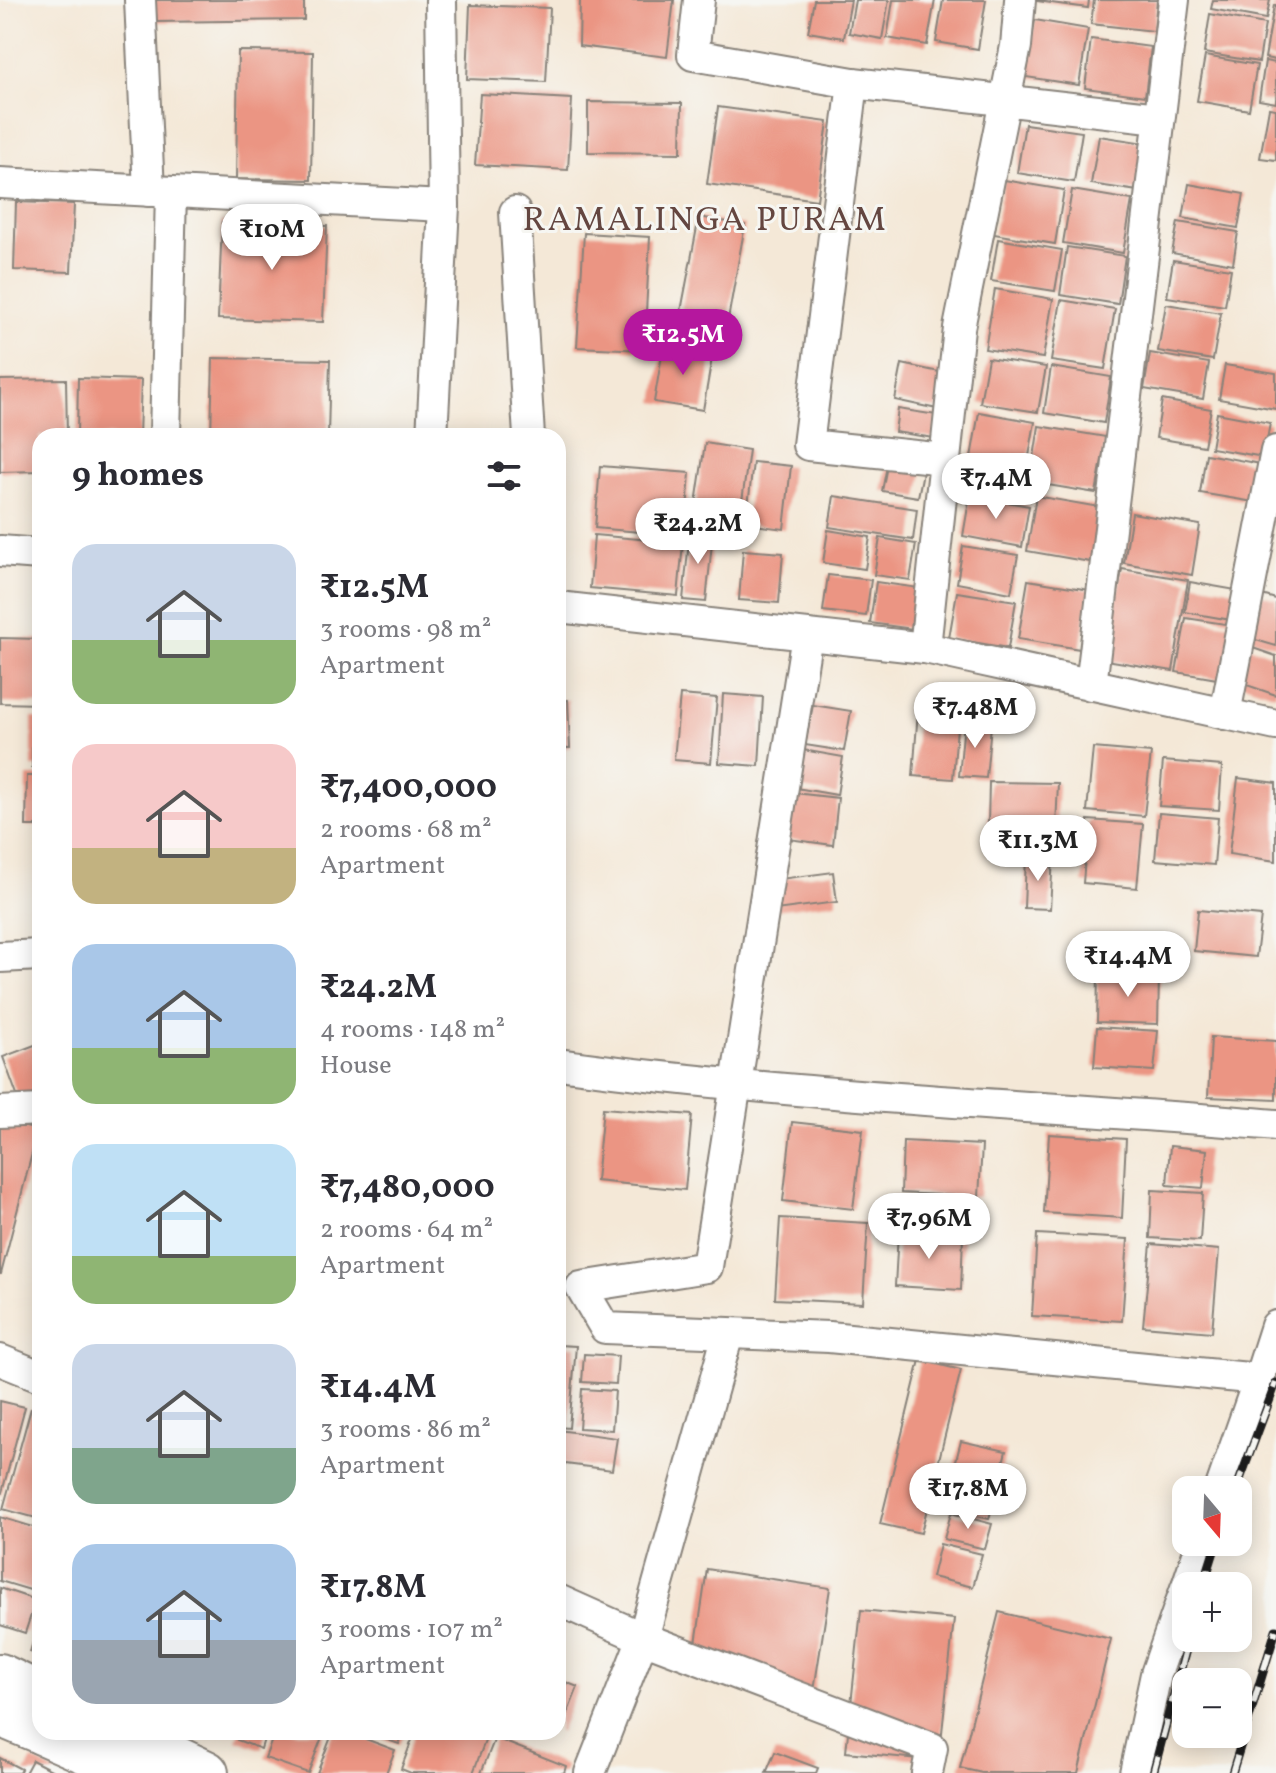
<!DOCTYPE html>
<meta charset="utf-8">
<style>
:root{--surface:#fff;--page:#f7f7f7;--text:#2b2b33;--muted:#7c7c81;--accent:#b5179e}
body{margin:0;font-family:Vollkorn,serif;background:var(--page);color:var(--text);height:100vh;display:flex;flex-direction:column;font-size:30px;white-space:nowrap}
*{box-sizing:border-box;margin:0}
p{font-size:26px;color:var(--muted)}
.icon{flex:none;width:44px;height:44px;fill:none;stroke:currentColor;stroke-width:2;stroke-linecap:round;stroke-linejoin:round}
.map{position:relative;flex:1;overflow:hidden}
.details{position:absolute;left:32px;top:428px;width:534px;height:1312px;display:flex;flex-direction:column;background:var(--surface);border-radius:24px;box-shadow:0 4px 20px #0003}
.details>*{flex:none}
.needle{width:52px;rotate:161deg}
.buttons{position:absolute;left:1172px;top:1476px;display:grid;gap:16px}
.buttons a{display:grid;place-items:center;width:80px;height:80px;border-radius:16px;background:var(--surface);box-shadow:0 4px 20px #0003;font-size:40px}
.price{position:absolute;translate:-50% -68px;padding:0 18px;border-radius:28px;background:#fff;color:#222;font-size:26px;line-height:52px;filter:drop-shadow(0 2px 4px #0008)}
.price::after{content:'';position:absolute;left:50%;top:48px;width:24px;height:18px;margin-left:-12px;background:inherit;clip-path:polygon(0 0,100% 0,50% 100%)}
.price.on{background:var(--accent);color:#fff}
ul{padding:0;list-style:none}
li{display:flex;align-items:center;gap:24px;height:200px;padding:0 40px}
li span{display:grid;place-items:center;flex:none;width:224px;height:160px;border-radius:24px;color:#555}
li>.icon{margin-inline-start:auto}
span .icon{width:96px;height:96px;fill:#fffc;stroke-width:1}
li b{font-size:34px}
h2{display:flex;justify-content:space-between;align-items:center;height:96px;padding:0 40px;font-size:34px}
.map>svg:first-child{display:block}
.building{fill:#eb9583}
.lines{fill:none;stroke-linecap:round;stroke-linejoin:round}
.street-casing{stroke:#88827a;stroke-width:34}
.primary-casing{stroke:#88827a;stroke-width:48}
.street{stroke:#fff;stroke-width:30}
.primary{stroke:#fff;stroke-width:44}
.rail-casing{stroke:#1c1c1c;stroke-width:9}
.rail{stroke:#f6f6f2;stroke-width:6;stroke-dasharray:18;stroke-linecap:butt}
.labels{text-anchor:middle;stroke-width:6;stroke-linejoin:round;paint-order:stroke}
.quarter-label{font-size:34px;letter-spacing:2px;fill:#644640;stroke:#f6f6f2}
</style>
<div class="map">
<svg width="1276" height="1773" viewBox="0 0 1276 1773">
<rect width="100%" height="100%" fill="#f6f6f2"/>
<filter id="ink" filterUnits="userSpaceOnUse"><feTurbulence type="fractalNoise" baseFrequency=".0125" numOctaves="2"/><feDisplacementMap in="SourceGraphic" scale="16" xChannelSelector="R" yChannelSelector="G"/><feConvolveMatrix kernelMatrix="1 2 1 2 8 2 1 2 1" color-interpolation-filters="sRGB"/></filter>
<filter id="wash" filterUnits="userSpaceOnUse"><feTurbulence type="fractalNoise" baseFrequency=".006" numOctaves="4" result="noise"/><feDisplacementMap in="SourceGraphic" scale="32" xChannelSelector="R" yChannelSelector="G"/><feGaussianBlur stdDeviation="1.8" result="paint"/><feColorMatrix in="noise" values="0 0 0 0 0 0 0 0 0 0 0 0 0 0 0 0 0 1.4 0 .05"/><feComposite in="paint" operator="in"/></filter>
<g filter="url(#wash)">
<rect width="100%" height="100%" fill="#f4e8d7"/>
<g id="blocks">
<g class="building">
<path d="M154,0H304V20L154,22Z"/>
<path d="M580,0H674L667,57L579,46Z"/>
<path d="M814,0H851L844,38L808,32Z"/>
<path d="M855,0H889L882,39L849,33Z"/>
<path d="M893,0H935L927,45L887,38Z"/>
<path d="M943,0H986L978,49L936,42Z"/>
<path d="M1030,0H1089L1088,8Z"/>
<path d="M1094,0H1157L1154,31L1091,24Z"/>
<path d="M1213,0H1270L1266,19L1211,9Z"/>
<path d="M470,5L550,8L546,82L467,79Z"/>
<path d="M1274,5H1276V60L1265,58Z"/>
<path d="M1210,14L1265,24L1259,62L1204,53Z"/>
<path d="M1035,20L1088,29L1079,85L1026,77Z"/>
<path d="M1091,39L1151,47L1145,96L1085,88Z"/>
<path d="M238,51L313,52L311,180L236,179Z"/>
<path d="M1205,56L1257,65L1249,110L1197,101Z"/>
<path d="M1265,61L1276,63V103L1259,100Z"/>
<path d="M480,94L572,99L568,170L475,165Z"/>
<path d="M588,102L682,103L681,153L588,152Z"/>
<path d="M718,107L828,122L817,200L707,184Z"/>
<path d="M1269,108L1276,109V160L1260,158Z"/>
<path d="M1025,124L1082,132L1074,182L1017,173Z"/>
<path d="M1099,136L1145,143L1138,191L1091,184Z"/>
<path d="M1004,180L1064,190L1055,244L994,234Z"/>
<path d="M1189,184L1244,194L1238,228L1183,218Z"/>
<path d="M1072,190L1132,200L1123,253L1063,243Z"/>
<path d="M16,202L74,204L71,272L14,270Z"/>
<path d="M699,217L745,225L725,336L678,327Z"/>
<path d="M222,222L327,226L323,322L218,319Z"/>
<path d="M1178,222L1238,232L1233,264L1172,253Z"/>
<path d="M584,233L650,237L644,350L577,347Z"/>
<path d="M998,239L1062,250L1055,291L991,281Z"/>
<path d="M1067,247L1125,256L1118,304L1060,295Z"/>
<path d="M1173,260L1231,269L1225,306L1167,297Z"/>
<path d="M995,289L1053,299L1043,358L985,349Z"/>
<path d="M1061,300L1115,309L1105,369L1051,361Z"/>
<path d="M1166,304L1221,313L1213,360L1158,351Z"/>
<path d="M664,343L713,352L703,410L654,402Z"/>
<path d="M1150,353L1209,363L1203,399L1144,389Z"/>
<path d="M213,358L330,360L328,436H211Z"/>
<path d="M988,358L1046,367L1038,412L980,403Z"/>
<path d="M902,364L944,373L937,409L895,400Z"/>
<path d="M1225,365L1276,373V409L1219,399Z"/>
<path d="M1051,367L1111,377L1104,423L1044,413Z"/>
<path d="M78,378L141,380L139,436H77Z"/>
<path d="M66,379L67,436H40V471L0,472V380Z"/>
<path d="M1162,400L1211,409L1204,446L1156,438Z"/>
<path d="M898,409L937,415L934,438L895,432Z"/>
<path d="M979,412L1035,422L1022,496L966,486Z"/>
<path d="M1217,413L1270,423L1264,457L1211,448Z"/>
<path d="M1039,426L1106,437L1096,493L1030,482Z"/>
<path d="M705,443L749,450L738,531L693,524Z"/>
<path d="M1206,454L1266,465L1260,503L1200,493Z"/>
<path d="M753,462L791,466L784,529L746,524Z"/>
<path d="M600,466L690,473L685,536L595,528Z"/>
<path d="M887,466L923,472L918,497L882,491Z"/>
<path d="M970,495L1029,506L1022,547L963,536Z"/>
<path d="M834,496L917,509L913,540L829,527Z"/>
<path d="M1036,496L1105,508L1096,563L1027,551Z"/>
<path d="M1132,513L1200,525L1192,575L1124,563Z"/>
<path d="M828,530L870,537L865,569L823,563Z"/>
<path d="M690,531L713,533L706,602L683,600Z"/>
<path d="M594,535L683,543L678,596L590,588Z"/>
<path d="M880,538L916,544L910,580L874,575Z"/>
<path d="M963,546L1018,555L1011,593L957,583Z"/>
<path d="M743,550L783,553L779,603L739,600Z"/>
<path d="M1122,569L1188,580L1173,671L1106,660Z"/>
<path d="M828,575L871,580L866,616L823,611Z"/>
<path d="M1028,580L1090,590L1080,649L1018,639Z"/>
<path d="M876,582L919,588L913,629L870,623Z"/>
<path d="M1190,582L1236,590L1231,620L1185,612Z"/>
<path d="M957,592L1016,601L1008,648L949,638Z"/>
<path d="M1262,595L1276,599V646L1249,638Z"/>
<path d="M1186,618L1232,625L1223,680L1176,672Z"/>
<path d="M0,638L40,639V704L0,703Z"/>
<path d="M1247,646L1276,656V695L1235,681Z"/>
<path d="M723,694L763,697L759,766L719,763Z"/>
<path d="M680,695L717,698L711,763L674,760Z"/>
<path d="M919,697L959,701L953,779L913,776Z"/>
<path d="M558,700H568L570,748H558Z"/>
<path d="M813,705L851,711L844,751L805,745Z"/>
<rect x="32" y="718" width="8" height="49"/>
<path d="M964,723L991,725L986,778L959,776Z"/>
<path d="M1093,748L1151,753L1144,816L1087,811Z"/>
<path d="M803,750L843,757L837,795L796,788Z"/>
<path d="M1163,761L1222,766L1219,810L1159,806Z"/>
<path d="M27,776H40V826H26Z"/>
<path d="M1238,778L1276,783V861L1229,854Z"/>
<path d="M989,782L1058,783L1056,827L988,825Z"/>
<path d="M794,793L838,798L833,845L788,839Z"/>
<path d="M1159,813L1218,818L1214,865L1155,860Z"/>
<path d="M1088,820L1143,824L1137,888L1083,883Z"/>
<path d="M1026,857H1053L1050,909L1024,908Z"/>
<path d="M833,872L837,902L776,910L772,880Z"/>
<path d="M1198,910L1261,916L1256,957L1194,951Z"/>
<path d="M1098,974L1159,976L1158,1024L1097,1022Z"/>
<path d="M1097,1027L1158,1031L1154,1071L1094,1067Z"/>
<path d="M1211,1037L1276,1041V1100L1208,1097Z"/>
<path d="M40,1043V1103L22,1109L3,1057Z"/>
<path d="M603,1108L692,1115L685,1190L596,1181Z"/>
<path d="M0,1121L38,1130L1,1274H0Z"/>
<path d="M792,1122L863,1130L853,1209L783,1201Z"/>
<path d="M1049,1134L1126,1139L1122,1218L1044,1213Z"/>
<path d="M903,1141L982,1145L979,1197L901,1193Z"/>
<path d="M1170,1146L1207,1150L1203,1188L1167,1185Z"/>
<path d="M1152,1190L1203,1193L1200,1241L1150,1238Z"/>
<path d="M780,1218L868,1223L863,1303L775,1299Z"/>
<path d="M898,1232L963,1235L961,1290L895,1286Z"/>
<path d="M1037,1234L1128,1239L1122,1321L1032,1316Z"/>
<path d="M1151,1244L1219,1250L1212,1332L1143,1326Z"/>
<path d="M558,1345L576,1346L569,1428L558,1427Z"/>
<path d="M584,1354L618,1356L616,1384L582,1382Z"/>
<path d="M920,1360L961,1370L921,1533L880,1524Z"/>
<path d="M582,1389L615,1391L612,1430L579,1428Z"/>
<path d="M0,1401L25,1407L1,1496H0Z"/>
<path d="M31,1408L40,1410V1519L3,1509Z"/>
<path d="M558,1430L617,1438L612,1470L558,1463Z"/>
<path d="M961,1441L1006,1451L989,1519L944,1508Z"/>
<path d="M951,1513L992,1524L985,1549L944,1539Z"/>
<path d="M0,1517L40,1529V1593L0,1581Z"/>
<path d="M940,1544L982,1554L973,1587L932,1577Z"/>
<path d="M707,1569L830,1588L814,1690L692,1671Z"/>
<path d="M0,1588L36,1600L25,1633L0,1625Z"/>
<path d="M861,1610L954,1619L939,1761L846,1752Z"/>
<path d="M999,1612L1111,1639L1078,1773H982L960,1768Z"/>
<path d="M39,1622H40V1655L30,1652Z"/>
<path d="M558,1679L578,1687L560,1732L558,1731Z"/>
<path d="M240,1732H266L261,1749L237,1740Z"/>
<path d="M275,1732H324L308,1773L265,1758Z"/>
<path d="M333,1732H347L395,1750L386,1773H317Z"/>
<path d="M365,1732H404L399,1744Z"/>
<path d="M415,1732H486L488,1733L473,1773H411L401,1769Z"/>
<path d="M495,1738L566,1766L564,1773H481Z"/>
<path d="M775,1752L818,1768L816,1773H766Z"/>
<path d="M0,1758L21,1769L19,1773H0Z"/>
<path d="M32,1760L57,1773H25Z"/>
</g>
</g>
</g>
<g filter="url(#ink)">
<use href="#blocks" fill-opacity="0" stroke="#88827a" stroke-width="2"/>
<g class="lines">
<defs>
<g id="street">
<path d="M140,0L149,191"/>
<path d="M699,0L693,55L853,83L1159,118"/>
<path d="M853,83L808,445L945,459"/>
<path d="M0,183L444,206"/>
<path d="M515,212L529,436"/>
<path d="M165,436L171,192"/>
<path d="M432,436L444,206L441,0"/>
<path d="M0,551L40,554"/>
<path d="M558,607L925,648L1276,725"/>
<path d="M807,635L707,1267L581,1287L605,1328L829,1337L1259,1379L1276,1326"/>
<path d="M925,648L959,328L1016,46L1020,0"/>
<path d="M1091,685L1174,0"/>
<path d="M1225,714L1276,451"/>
<path d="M0,957L40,955"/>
<path d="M558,1064C796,1097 1037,1105 1276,1125"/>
<path d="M0,1112L40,1110"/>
<path d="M728,1334L643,1638L932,1748L927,1773"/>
<path d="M0,1360L40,1376"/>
<path d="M1220,1490L1259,1379"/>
<path d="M1187,1586L1202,1542"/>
<path d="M558,1600L643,1638L590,1773"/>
<path d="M1135,1773L1156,1674L1186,1588"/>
</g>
<g id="primary">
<path d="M0,1676L40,1695"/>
<path d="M0,1714L40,1731"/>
<path d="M42,1732L136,1773"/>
<path d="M119,1732L206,1773"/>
</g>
</defs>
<use href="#street" class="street-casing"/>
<use href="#primary" class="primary-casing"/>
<use href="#street" class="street"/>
<use href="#primary" class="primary"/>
<defs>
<g id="rail">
<path d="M1236,1490L1276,1383"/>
<path d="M1203,1586L1217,1542"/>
<path d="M1153,1773L1189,1638"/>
<path d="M1232,1773L1276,1630"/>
</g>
</defs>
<use href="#rail" class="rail-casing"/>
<use href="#rail" class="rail"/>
</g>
</g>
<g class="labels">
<g class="quarter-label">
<text x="705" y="230">RAMALINGA PURAM</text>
</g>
</g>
</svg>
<div class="buttons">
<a><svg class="needle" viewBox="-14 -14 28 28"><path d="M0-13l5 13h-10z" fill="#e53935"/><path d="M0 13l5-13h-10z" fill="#7c7c81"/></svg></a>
<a>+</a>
<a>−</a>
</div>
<b class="price" style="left:272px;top:272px">₹10M</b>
<b class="price on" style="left:683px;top:377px">₹12.5M</b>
<b class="price" style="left:996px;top:521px">₹7.4M</b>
<b class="price" style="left:698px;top:566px">₹24.2M</b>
<b class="price" style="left:975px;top:750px">₹7.48M</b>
<b class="price" style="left:1038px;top:883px">₹11.3M</b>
<b class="price" style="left:1128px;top:999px">₹14.4M</b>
<b class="price" style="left:929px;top:1261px">₹7.96M</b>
<b class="price" style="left:968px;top:1531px">₹17.8M</b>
<section class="details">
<h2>9 homes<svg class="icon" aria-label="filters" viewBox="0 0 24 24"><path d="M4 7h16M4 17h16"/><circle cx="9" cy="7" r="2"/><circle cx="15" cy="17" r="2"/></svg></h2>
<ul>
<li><span style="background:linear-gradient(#c9d6e8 60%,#8fb573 0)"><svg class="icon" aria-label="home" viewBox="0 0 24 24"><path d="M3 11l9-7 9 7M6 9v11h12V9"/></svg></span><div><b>₹12.5M</b><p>3 rooms · 98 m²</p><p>Apartment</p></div></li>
<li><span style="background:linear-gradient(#f6c9c9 65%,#c2b280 0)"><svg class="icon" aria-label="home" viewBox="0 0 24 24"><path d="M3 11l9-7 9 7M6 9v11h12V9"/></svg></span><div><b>₹7,400,000</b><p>2 rooms · 68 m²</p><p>Apartment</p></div></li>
<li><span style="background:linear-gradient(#a9c7e8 65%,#8fb573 0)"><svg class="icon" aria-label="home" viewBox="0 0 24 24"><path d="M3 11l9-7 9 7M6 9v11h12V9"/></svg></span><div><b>₹24.2M</b><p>4 rooms · 148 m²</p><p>House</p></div></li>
<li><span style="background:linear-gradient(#bfe0f5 70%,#8fb573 0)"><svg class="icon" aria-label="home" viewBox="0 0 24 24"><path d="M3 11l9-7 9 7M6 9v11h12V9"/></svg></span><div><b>₹7,480,000</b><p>2 rooms · 64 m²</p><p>Apartment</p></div></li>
<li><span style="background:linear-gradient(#c9d6e8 65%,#7fa58c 0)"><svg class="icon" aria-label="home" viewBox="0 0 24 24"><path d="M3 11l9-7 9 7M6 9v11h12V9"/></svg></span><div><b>₹14.4M</b><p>3 rooms · 86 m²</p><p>Apartment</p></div></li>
<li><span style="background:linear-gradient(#a9c7e8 60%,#9aa5b1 0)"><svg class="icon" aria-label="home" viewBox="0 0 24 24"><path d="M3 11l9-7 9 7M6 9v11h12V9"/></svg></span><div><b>₹17.8M</b><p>3 rooms · 107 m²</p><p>Apartment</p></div></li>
</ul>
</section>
</div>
